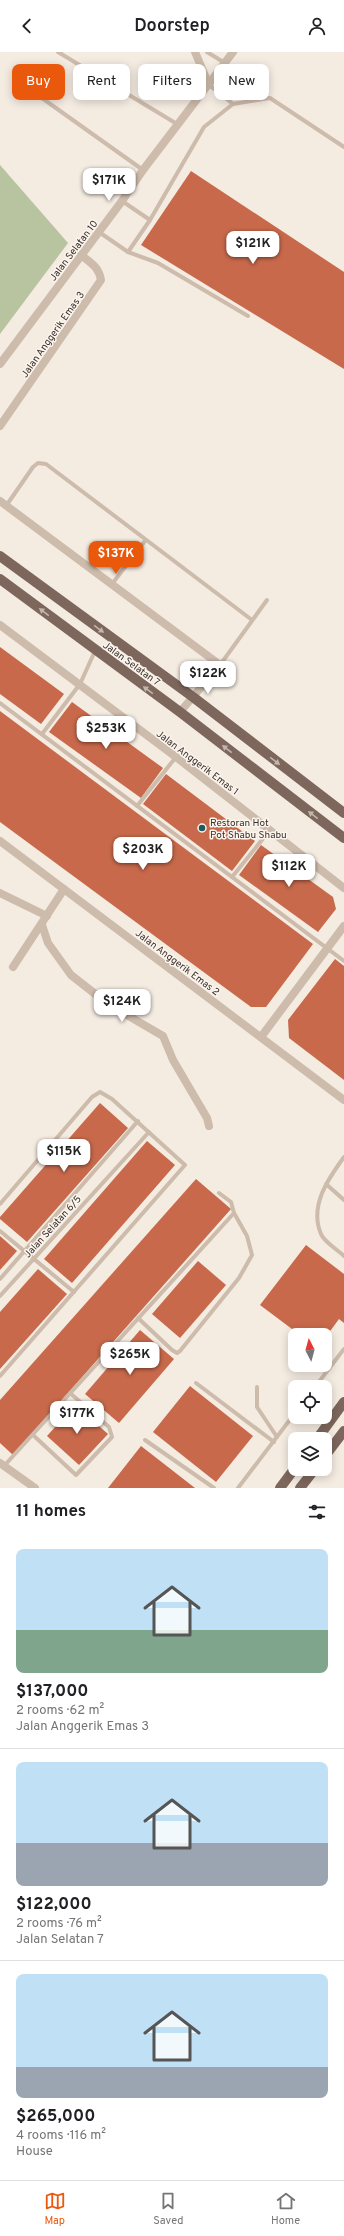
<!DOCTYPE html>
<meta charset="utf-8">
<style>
:root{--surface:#fff;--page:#f2f2f2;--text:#202124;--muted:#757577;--line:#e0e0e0;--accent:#ea580c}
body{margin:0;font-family:Overpass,sans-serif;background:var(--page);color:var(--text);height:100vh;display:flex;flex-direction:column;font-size:15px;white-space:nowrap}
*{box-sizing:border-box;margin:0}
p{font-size:13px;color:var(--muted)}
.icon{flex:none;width:22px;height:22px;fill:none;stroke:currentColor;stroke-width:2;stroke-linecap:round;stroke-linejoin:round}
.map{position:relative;height:1436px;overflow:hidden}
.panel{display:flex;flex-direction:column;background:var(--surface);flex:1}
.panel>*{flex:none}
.banner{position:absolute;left:12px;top:12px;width:320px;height:36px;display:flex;gap:8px}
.needle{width:26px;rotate:354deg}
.controls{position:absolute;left:288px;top:1276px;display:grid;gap:8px}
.controls a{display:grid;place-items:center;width:44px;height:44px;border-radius:8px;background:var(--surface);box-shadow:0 2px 10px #0003;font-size:20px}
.price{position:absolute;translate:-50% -34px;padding:0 9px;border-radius:8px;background:#fff;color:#222;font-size:13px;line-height:26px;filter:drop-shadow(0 1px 2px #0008)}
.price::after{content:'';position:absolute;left:50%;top:24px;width:12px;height:9px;margin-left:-6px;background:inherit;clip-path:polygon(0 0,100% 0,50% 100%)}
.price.active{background:var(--accent);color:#fff}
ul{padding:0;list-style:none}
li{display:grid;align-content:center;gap:8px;height:212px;padding:0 16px}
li+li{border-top:1px solid var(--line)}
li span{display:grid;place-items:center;height:124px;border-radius:8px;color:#555}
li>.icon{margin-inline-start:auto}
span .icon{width:72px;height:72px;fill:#fffc;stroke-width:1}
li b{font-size:17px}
h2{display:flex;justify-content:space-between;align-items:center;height:48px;padding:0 16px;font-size:17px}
.pill{padding:0 14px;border-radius:8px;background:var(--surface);box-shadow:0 2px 10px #0003;font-size:14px;line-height:36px}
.pill.active{background:var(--accent);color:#fff}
header{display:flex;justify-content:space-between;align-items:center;height:52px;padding:0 16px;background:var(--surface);font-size:18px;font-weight:600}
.dock{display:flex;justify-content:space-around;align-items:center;height:56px;border-top:1px solid var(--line);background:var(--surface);font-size:11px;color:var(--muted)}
.dock a{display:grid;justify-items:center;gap:2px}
.dock .active{color:var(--accent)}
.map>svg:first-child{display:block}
.green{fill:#b8c4a0}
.building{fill:#c8694b}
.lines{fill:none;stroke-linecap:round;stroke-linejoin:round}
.service{stroke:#cdbbac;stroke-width:4}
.minor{stroke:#cdbbac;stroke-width:8}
.primary{stroke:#7d675c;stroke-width:10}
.oneway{fill:#c2b5ac}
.poi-dot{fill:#1f5a5e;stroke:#fbf5ee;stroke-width:1.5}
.labels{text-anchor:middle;stroke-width:3;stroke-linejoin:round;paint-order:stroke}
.street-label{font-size:10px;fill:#3b302b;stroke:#fbf5ee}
.poi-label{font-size:10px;fill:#3b302b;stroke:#fbf5ee;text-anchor:start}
</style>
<header><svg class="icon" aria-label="back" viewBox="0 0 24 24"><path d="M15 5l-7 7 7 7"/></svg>Doorstep<svg class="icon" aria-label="person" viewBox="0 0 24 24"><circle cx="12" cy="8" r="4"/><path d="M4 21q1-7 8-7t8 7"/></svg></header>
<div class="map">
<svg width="344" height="1436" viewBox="0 0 344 1436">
<rect width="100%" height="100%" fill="#f4ebe1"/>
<path class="green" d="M0,113L68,191L0,282Z"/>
<g class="building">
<path d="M191,119L344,220V317L141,193Z"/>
<path d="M0,595L64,642L41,672L0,642Z"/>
<path d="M72,650L163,716L141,746L49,680Z"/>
<path d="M0,659L313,892L266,955H251L0,770Z"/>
<path d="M166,722L255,789L232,819L143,752Z"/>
<path d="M261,793L333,845L336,857L318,880L239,823Z"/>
<path d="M335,907L344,914V1028L289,986L288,968Z"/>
<path d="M100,1051L128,1076L27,1190L0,1167V1165Z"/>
<path d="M147,1089L175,1113L72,1231L44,1207Z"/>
<path d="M196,1127L231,1157L13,1403L0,1391V1348Z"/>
<path d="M0,1184L17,1199L0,1218Z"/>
<path d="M306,1193L344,1222V1271L339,1267L325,1286V1283H300L260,1253Z"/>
<path d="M198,1209L226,1233L180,1286L152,1262Z"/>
<path d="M38,1217L67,1242L0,1317V1260Z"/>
<path d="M140,1278L174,1307L119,1371L85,1342Z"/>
<path d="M190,1334L253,1384L216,1430L153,1380Z"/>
<path d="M75,1353L108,1382L79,1413L47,1384Z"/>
<path d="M141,1394L195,1436H108Z"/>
</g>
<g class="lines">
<g class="service">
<path d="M58,0L177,72"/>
<path d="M207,0L225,11"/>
<path d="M209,33L233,52"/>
<path d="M25,34L143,118"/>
<path d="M122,149L150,168"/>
<path d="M99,180L128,200L158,211L248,264"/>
<path d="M128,200L150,168L204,75L233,52L270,46L344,95"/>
<path d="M6,454L33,415L38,411L46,412L252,568"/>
<path d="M112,532L145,489"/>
<path d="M220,613L267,548"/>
<path d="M0,651L344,909"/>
<path d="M42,682L80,632L95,599"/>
<path d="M137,754L176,705"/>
<path d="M232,825L270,778"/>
<path d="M344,1105C328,1127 309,1154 321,1182C324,1190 338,1198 344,1204"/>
<path d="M326,1132L344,1148"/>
<path d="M0,1152L92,1045L100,1040L112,1047L185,1113L0,1324"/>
<path d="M0,1179L74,1240"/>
<path d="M0,1227L138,1069"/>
<path d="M0,1244L149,1080"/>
<path d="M138,1266L172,1298L177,1301L180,1299L239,1226L252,1203L247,1184L234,1161"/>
<path d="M196,1331L274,1390"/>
<path d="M257,1335V1355L277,1385"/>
<path d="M315,1335L344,1297"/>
<path d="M33,1383L76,1423L112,1385L109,1375L70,1341"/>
<path d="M145,1388L214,1436"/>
<path d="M4,1414L234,1161L231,1150L219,1141"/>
<path d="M238,1436L295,1361"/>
</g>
<g class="minor">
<path d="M195,0L209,33"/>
<path d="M0,312L122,149L143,118L233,0"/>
<path d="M0,374L101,228C99,215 91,211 81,203"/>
<path d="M0,449L220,613L180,660"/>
<path d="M0,573L176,705L344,836"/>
<path d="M0,789L344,1048"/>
<path d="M0,841L47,864"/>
<path d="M42,873L48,891L71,923L108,952L163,984L173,1008L207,1066L209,1074"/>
<path d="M13,915L64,837"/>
<path d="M261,985L344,874"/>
<path d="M0,1411L35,1436"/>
</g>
<g class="primary">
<path d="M0,504L193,645L344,761"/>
<path d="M0,527L180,660L344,786"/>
<path d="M317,1387L344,1350"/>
<path d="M325,1404L344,1379"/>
<path d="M280,1436L295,1416"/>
<path d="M300,1436L315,1417"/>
</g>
</g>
<defs><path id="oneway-solid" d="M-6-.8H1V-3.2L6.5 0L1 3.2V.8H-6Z"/></defs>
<g class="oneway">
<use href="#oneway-solid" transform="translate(44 560) rotate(-143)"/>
<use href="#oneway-solid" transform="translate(99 577) rotate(36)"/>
<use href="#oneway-solid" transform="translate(148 638) rotate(-144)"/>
<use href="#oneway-solid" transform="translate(227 697) rotate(-142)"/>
<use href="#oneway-solid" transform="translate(275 709) rotate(37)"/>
<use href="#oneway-solid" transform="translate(313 763) rotate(-142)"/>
</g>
<circle class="poi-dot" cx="202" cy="776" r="4"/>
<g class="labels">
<g class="street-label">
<text transform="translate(73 198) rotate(-53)" y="4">Jalan Selatan 10</text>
<text transform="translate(52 282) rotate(-55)" y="4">Jalan Anggerik Emas 3</text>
<text transform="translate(132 611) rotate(36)" y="4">Jalan Selatan 7</text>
<text transform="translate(198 710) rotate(37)" y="4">Jalan Anggerik Emas 1</text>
<text transform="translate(178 910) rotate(37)" y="4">Jalan Anggerik Emas 2</text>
<text transform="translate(52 1174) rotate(-48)" y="4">Jalan Selatan 6/5</text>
</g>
<g class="poi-label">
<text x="210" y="774">Restoran Hot<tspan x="210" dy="12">Pot Shabu Shabu</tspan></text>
</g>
</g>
</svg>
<div class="controls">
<a><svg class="needle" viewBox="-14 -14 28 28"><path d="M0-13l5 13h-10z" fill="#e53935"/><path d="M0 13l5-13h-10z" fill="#757577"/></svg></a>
<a><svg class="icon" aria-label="locate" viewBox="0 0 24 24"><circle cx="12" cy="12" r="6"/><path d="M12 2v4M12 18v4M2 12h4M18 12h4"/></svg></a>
<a><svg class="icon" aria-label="layers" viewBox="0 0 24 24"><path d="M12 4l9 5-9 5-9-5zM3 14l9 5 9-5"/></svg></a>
</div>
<b class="price" style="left:109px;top:150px">$171K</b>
<b class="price" style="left:253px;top:213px">$121K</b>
<b class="price active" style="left:116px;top:523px">$137K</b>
<b class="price" style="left:208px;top:643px">$122K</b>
<b class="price" style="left:106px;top:698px">$253K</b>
<b class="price" style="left:143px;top:819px">$203K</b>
<b class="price" style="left:289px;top:836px">$112K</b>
<b class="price" style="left:122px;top:971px">$124K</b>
<b class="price" style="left:64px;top:1121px">$115K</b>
<b class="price" style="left:130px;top:1324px">$265K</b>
<b class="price" style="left:77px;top:1383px">$177K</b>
<div class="banner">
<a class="pill active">Buy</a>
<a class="pill">Rent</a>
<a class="pill">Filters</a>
<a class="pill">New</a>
</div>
</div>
<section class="panel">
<h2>11 homes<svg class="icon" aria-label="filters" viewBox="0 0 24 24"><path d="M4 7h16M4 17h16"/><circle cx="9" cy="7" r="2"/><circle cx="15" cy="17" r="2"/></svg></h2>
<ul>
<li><span style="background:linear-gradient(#bfe0f5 65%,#7fa58c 0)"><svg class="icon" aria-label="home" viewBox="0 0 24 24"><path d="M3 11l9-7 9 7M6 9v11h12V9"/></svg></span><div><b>$137,000</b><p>2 rooms · 62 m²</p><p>Jalan Anggerik Emas 3</p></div></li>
<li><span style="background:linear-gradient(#bfe0f5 65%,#9aa5b1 0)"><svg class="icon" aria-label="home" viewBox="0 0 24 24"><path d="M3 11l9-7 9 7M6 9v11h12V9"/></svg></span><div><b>$122,000</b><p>2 rooms · 76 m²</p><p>Jalan Selatan 7</p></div></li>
<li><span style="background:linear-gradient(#bfe0f5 75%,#9aa5b1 0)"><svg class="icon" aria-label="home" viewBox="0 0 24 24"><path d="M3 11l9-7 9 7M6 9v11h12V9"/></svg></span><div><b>$265,000</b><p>4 rooms · 116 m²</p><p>House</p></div></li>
</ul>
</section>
<nav class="dock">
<a class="active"><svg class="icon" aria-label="map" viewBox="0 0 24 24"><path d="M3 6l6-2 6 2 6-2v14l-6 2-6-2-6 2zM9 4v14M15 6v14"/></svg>Map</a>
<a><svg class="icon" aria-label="saved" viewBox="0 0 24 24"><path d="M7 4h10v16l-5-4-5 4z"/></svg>Saved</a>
<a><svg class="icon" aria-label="home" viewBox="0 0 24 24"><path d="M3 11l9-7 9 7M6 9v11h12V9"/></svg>Home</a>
</nav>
